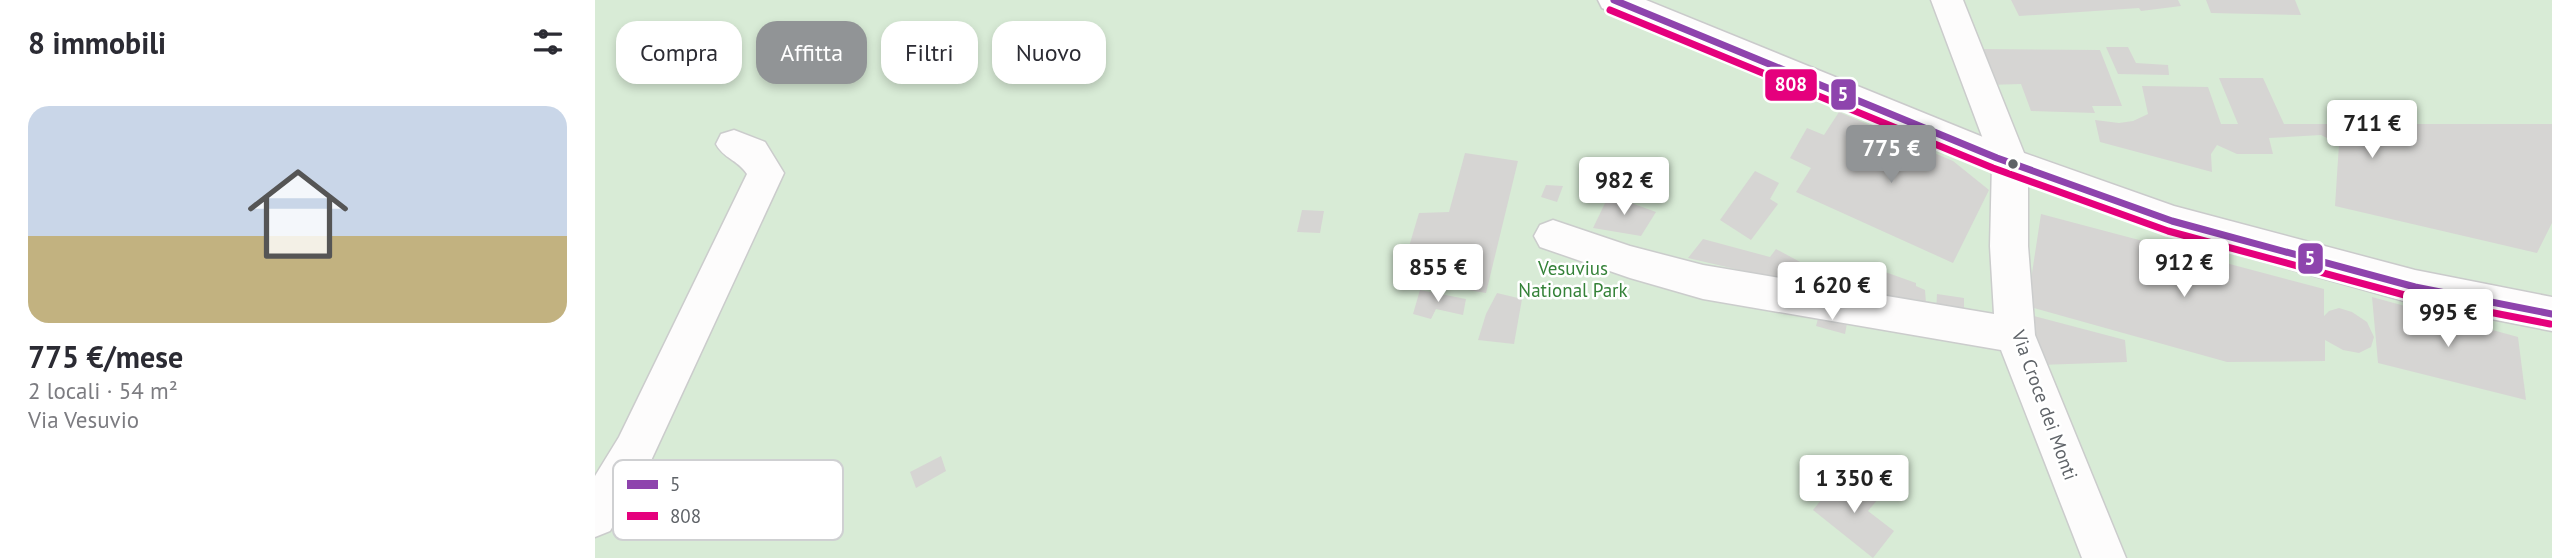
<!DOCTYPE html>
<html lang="it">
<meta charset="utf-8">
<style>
:root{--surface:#fff;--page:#f7f7f7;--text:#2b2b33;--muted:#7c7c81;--line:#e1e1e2;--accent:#919496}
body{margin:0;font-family:"PT Sans",sans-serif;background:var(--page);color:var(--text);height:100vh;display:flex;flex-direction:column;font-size:26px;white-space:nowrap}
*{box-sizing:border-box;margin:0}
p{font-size:23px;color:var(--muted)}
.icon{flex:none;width:38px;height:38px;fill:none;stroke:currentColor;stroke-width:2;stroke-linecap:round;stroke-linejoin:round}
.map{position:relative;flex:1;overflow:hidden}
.sheet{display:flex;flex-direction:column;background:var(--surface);width:595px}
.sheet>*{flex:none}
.banner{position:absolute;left:21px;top:21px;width:665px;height:63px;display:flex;gap:14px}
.price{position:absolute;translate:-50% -60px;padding:0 16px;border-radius:7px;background:#fff;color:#222;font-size:23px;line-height:46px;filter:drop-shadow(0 2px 4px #0008)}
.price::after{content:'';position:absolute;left:50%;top:42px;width:21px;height:16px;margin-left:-10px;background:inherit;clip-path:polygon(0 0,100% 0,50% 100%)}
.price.current{background:var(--accent);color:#fff}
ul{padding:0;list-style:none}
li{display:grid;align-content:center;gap:14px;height:371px;padding:0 28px}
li+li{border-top:2px solid var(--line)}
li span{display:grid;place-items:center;height:217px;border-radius:21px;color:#555}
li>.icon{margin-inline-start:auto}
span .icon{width:126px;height:126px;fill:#fffc;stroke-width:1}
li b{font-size:30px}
h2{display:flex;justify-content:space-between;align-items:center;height:84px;padding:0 28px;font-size:30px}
.pill{padding:0 24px;border-radius:21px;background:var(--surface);box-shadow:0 4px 10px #0003;font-size:24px;line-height:63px}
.pill.current{background:var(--accent);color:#fff}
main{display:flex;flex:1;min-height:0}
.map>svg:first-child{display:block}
.green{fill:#d8ebd6}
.building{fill:#d6d5d3}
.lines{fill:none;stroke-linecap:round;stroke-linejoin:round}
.street-casing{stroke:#cbcccc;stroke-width:3}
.secondary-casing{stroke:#cacacb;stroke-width:3}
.street{fill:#fdfcfc;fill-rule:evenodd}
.secondary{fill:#fdfcfc;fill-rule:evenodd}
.bus-1-casing{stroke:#fff;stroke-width:12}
.bus-2-casing{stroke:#fff;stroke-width:12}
.bus-1{stroke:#8e44ad;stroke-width:7}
.bus-2{stroke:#e5007d;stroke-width:7}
.bus-dot{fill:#5f6368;stroke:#fff;stroke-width:2.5}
.labels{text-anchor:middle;stroke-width:5;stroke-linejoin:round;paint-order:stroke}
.park-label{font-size:19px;fill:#348238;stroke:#fff}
.street-label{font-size:19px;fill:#5f6368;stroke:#fff}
.key{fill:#fff;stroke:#cfd0d2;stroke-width:2}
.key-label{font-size:19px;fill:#5f6368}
.line-badge{stroke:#fff;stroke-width:2.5}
.badge-label{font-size:19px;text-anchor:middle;font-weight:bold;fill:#fff}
</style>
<main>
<section class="sheet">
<h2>8 immobili<svg class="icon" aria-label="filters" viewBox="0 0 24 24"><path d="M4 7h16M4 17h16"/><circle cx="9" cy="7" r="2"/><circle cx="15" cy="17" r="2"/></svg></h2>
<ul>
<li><span style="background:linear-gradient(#c9d6e8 60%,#c2b280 0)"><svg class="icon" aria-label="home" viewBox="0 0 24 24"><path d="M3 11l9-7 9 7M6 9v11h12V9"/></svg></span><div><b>775 €/mese</b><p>2 locali · 54 m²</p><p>Via Vesuvio</p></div></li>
</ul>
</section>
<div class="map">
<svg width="1957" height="558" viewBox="0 0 1957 558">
<rect width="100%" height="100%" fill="#efeeea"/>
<rect class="green" x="0" y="0" width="1957" height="558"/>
<g class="building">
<path d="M1416,0H1583L1586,6L1546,11L1544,8L1424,16Z"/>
<path d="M1611,0H1700L1706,15L1616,13Z"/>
<path d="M1511,47H1533L1541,63L1573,65L1574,75L1523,74Z"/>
<path d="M1384,49L1505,50L1527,106H1497L1500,113L1436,111L1426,84L1393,85Z"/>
<path d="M1624,78H1668L1689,124H1957V223L1942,253L1740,206L1744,144L1726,135L1674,138L1678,154H1642L1622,145L1616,154L1617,172L1505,142L1500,120L1524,123L1538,121L1553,114L1547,86L1613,87L1626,124H1643Z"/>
<path d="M1244,112L1358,161L1394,190L1358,263L1201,192L1216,168L1195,158L1212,128L1229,135Z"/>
<path d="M870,153L923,161L891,293L850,286L856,266L810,260L824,213L854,212Z"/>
<path d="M1160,171L1184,183L1175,199L1183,204L1156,240L1125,220Z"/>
<path d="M951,185L968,186L962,202L946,197Z"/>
<path d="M1014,195L1061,212L1046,236L998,228Z"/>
<path d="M707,210L729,211L725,233L702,232Z"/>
<path d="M1446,214L1729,289V316L1734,311L1744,308L1757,312L1772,322L1779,337L1776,347L1764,353L1748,350L1730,340V361L1632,362L1432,306Z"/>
<path d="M1108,239L1175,257L1181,249L1222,271L1213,286L1093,258Z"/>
<path d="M1276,267L1321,283V286L1330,290L1331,303L1320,299L1317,308L1265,297Z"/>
<path d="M825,290L871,299L868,315L841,309L836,319L818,314Z"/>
<path d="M902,293L927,299L919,344L883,340L891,314Z"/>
<path d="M1342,294L1369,298V318L1341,313Z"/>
<path d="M1777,297L1923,337L1931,400L1783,363Z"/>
<path d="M1225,311L1253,318L1250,334L1221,326Z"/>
<path d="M1431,314L1530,340L1532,362L1444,365Z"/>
<path d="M346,456L351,471L321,488L315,472Z"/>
<path d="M1249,472L1283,499L1273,511L1299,531L1278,558L1218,510Z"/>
</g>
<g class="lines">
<defs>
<g id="street">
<path d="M1336,0H1368L1433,163V246L1440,335L1531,558H1487L1406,350L1108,299L1035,278L945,247L939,236L945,225L958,220L1035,246L1108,265L1399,314L1395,246L1397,163Z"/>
<path d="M139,130L170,142L189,173L54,465L15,531L0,537V476L24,437L152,174C142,159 129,159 121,144L126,134Z"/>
</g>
<path id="secondary" d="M1003,0H1051L1415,148L1579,206L1820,270L1957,297V331L1820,304L1577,236L1389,168L1007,8Z"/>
</defs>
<use href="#street" class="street-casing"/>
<use href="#secondary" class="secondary-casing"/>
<use href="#street" class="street"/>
<use href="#secondary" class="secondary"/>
<defs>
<path id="bus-1" d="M1019,0L1402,158L1577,221L1820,287L1957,314"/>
<path id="bus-2" d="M1015,10L1398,168L1573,231L1817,297L1955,324"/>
</defs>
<use href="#bus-1" class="bus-1-casing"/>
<use href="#bus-2" class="bus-2-casing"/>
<use href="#bus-1" class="bus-1"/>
<use href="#bus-2" class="bus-2"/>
</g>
<circle class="bus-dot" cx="1418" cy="164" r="6"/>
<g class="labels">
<g class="park-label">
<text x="978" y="275">Vesuvius<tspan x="978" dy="22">National Park</tspan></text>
</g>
<g class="street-label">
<text transform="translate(1450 405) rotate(70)" y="7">Via Croce dei Monti</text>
</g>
</g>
<rect x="18" y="460" width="230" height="80" rx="10" class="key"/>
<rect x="32" y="480" width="31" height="9" fill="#8e44ad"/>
<rect x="32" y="512" width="31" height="8" fill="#e5007d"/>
<g class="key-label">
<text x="75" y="491">5</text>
<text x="75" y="523">808</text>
</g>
<g class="line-badge">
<rect x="1169" y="68" width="54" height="34" rx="7" fill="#e5007d"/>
<rect x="1235" y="78" width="27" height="33" rx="7" fill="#8e44ad"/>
<rect x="1702" y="242" width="27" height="33" rx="7" fill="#8e44ad"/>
</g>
<g class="badge-label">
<text x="1196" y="91">808</text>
<text x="1248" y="101">5</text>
<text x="1715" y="265">5</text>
</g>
</svg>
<b class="price" style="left:1777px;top:160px">711 €</b>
<b class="price current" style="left:1296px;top:185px">775 €</b>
<b class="price" style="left:1029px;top:217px">982 €</b>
<b class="price" style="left:1589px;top:299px">912 €</b>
<b class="price" style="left:843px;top:304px">855 €</b>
<b class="price" style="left:1237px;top:322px">1 620 €</b>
<b class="price" style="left:1853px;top:349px">995 €</b>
<b class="price" style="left:1259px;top:515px">1 350 €</b>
<div class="banner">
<a class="pill">Compra</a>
<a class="pill current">Affitta</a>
<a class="pill">Filtri</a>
<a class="pill">Nuovo</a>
</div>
</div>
</main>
